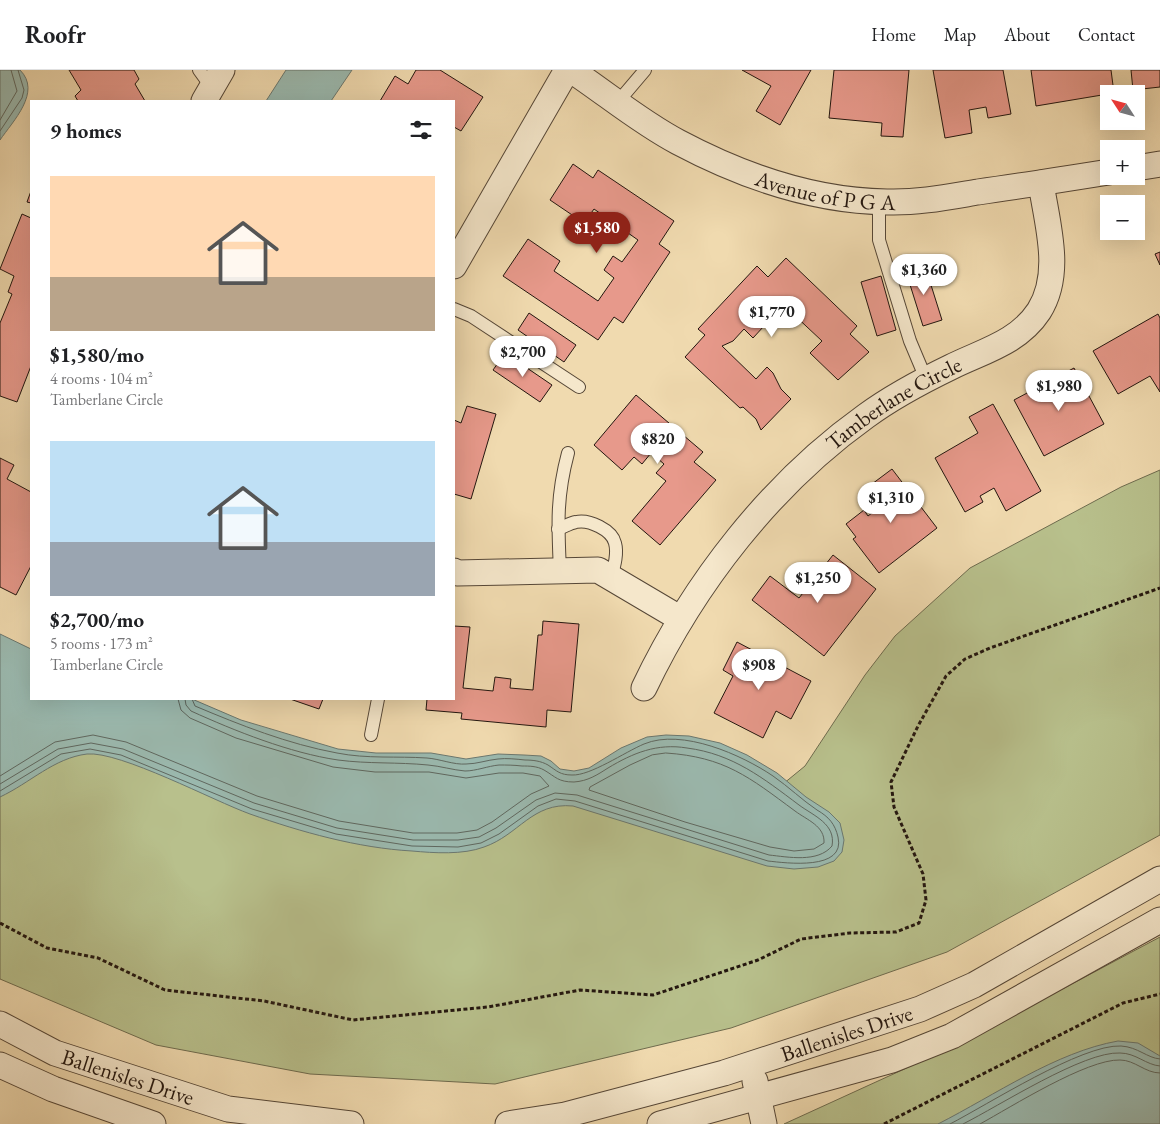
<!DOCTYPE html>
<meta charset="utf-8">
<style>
:root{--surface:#fff;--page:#f6f6f6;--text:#202124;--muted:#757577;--line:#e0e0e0;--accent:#8f2418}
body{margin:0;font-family:"EB Garamond",serif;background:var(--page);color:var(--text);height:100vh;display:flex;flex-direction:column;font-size:19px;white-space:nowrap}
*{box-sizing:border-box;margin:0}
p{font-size:16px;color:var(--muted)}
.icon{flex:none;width:28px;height:28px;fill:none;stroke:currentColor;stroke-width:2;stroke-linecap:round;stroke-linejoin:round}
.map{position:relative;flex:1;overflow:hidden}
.drawer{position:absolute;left:30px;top:30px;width:425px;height:600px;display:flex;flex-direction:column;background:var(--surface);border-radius:0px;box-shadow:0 5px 20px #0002}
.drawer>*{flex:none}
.needle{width:32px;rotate:306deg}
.fabs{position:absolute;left:1100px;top:15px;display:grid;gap:10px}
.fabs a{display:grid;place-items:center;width:45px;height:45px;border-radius:0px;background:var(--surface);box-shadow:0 5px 20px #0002;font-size:25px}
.price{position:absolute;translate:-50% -42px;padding:0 11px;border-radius:18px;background:#fff;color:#222;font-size:16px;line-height:32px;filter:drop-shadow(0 1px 2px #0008)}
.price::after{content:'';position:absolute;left:50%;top:30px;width:15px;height:11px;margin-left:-8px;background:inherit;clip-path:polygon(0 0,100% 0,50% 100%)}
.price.on{background:var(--accent);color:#fff}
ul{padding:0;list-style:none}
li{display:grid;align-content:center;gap:10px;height:265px;padding:0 20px}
li span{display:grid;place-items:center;height:155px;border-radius:0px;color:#555}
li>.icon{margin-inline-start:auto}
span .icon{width:90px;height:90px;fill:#fffc;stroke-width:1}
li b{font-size:21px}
h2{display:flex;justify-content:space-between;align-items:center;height:60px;padding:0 20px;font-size:21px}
header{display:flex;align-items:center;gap:30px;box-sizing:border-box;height:70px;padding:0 25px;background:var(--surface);border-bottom:1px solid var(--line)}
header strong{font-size:24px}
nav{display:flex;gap:28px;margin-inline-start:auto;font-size:18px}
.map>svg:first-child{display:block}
.green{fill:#b8c08c;stroke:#6e6b4e}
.water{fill:#9bbab0;stroke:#6b7870}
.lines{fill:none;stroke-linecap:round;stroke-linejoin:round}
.shore{stroke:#5f6860;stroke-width:1}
.building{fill:#e7998b;stroke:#23160f}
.service-casing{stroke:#564737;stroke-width:14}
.minor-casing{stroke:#564737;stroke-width:27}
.path{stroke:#23160f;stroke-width:3;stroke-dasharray:4 2.5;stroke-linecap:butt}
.service{stroke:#f5e7cb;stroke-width:12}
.minor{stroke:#f5e7cb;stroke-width:25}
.labels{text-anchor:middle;stroke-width:5;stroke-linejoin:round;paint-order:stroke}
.street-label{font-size:22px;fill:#23160f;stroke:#f5e7cb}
</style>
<header>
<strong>Roofr</strong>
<nav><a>Home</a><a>Map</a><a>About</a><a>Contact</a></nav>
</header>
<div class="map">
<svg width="1160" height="1054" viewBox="0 0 1160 1054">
<rect width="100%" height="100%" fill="#f0daaf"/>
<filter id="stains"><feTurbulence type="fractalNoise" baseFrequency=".004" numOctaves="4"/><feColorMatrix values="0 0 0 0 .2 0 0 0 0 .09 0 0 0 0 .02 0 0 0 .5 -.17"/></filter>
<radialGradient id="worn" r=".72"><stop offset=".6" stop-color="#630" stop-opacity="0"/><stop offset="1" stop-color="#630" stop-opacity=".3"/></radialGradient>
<g class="green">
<path d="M1160,400V765L947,882L731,958L495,1014L310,1004L156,975L0,909V611L31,629L477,722L772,723L805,696L865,605L895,566L970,498L1121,417Z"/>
<path d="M1160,867V1054H784L959,974Z"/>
</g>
<g class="water">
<path d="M0,0H20C42,22 13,51 0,70Z"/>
<path d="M286,0H352L331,31H266Z"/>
<path d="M0,564L31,579V629H192L241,650L338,679L376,683H431L466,689L498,684L524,685L541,686L551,691L560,699L574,701L589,698L621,678L647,667L666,665L689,666L720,673L747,685L777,703L806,727L829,742L840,753L844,770L842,782L834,791L818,797L794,799L767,796L573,736C532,732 519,765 484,777C463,785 434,783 412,781C358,778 301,762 250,744C214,731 120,681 87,684C54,688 30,713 0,727Z"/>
<path d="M1118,971L1138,973L1160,986V1054H938C995,1025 1056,982 1118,971Z"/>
</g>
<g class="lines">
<g class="shore">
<path d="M0,50L17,21L11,0"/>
<path d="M0,61L22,28L24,20L18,0"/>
<path d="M666,683C725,687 749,707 795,741C807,750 825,756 824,773L814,779L794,781L770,777L685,752L589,720L590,717L630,695L652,685Z"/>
<path d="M0,706L55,672L93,665L126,672L257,726L339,751L413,763H457L477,760L492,752L531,724L549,716L540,706L523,703H499L466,708L429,702H375L333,697L236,668L190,648L181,640L178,629"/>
<path d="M0,714L58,679L91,673L123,679L254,733L337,758L413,770H458L479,767L496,758L536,730L555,723L577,725L769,785C788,787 818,793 832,776C836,754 814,746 799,735C763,708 733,684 687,678C657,673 633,683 608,698C597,705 588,711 574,712C558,712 556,707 544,700C537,696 529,696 522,696C514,695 506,695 499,695C488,696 476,701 465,701C453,700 440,696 428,695C398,692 368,694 338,690C290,683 235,661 191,641L186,635L185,629"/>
<path d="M0,721L61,684L90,679L121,685L252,739L336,764L412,776L458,777L481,773L499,764L538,736L556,729L575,731L768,791C786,793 846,801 838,767C835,754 829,747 817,740C802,730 789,717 773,706C742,685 682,658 644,674C625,682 590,706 572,705C560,705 557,701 548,695C541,691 533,690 525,690C516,689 506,688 498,689C487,690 477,694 466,694C454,695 440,689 427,688C397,686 367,689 337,683C288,674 240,655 195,636L192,629"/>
<path d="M950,1054C987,1035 1082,974 1121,976C1138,977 1147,988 1160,989"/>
<path d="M963,1054C999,1036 1084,981 1120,983C1136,983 1146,995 1160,996"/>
<path d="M980,1054C1011,1037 1087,989 1120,990C1135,990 1145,1003 1160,1003"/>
</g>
</g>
<g class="building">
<path d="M69,0H134L139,9L135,14L145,31H78L75,26L81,20Z"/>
<path d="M416,0H440L483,27L461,61L454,57V31H380L395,6L408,14Z"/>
<path d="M742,0H811L780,55L756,41L771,16Z"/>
<path d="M834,0H909L903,67L881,66L882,53L829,48Z"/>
<path d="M933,0H1003L1011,44L988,48L986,37L969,40L972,63L945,68Z"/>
<path d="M1031,0H1111L1114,23L1036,36Z"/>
<path d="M1131,0H1160V17L1133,20Z"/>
<path d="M573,94L593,108L598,100L674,151L659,174L670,182L623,253L614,247L598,270L503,206L528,169L560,191L554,201L598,231L614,208L604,200L613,186L622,192L638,170L594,139L584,153L550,130Z"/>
<path d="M31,121V133L27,132Z"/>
<path d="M22,144L31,148V296L17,332L0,326V253L12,224L8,222L14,206L0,199Z"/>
<path d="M1160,182V195L1155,184Z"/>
<path d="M786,188L857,256L850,264L869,282L838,310L810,283L822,271L775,227L759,245L764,256L753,268L744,259L733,271L722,276L756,309L767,297L773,303L781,319L791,329L761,360L756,349L743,337L740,338L685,287L705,265L698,259L757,196L768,207Z"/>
<path d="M925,196L942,250L923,256L906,202Z"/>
<path d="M881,206L896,260L877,266L861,212Z"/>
<path d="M529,243L576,275L564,292L518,260Z"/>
<path d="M1158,244L1160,248V322L1150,306L1118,324L1093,281Z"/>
<path d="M505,283L552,315L540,332L493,300Z"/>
<path d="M1074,298L1104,354L1044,386L1014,330Z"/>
<path d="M636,325L703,382L694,392L716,410L660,475L632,451L666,411L656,403L664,394L651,383L642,394L634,387L622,400L594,375Z"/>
<path d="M993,334L1041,421L1006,441L994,418L980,426L983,432L965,442L935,388L978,363L969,347Z"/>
<path d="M467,336L496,344L471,429L454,424V350L461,353Z"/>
<path d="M0,388L14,395L7,409L31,422V496L16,525L0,517Z"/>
<path d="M892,399L937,458L879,503L853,469L856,467L846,454L864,440L868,446L886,432L872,414Z"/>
<path d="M833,485L876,519L824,586L752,530L770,506L799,528Z"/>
<path d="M543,551L579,554L571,642L547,640L546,657L461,649L462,643L426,640L427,629H454V556L470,557L463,618L493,621L495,607L511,609L510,618L533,620L538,565H542Z"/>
<path d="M737,572L811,611L791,649L776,641L763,668L714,643L733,606L723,600Z"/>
<path d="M290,629H323L319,639Z"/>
</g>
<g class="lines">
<defs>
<g id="service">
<path d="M199,0L212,18"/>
<path d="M617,33L645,0"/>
<path d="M879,132V170L910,271L926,309"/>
<path d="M454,239L471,246L579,317"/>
<path d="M558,459C564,457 570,453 576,452C589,449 612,460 615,473C618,484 614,497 611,508"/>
<path d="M560,501C558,456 556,428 568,383"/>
<path d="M371,665L378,629"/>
</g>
<g id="minor">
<path id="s1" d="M571,0C607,24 640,52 678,72C742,106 814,131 887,132C918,133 948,127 978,122C1021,116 1065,109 1109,102"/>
<path d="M204,31L222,0"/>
<path d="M1136,98L1160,94"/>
<path d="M454,196L567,0"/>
<path d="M454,501L457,503L598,500L681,549"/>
<path id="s2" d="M644,618C694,513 771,414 866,346C892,327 922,311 951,297C983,281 1018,273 1039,241C1063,203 1047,154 1041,113"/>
<path id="s3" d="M0,954L55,983L228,1039L351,1054"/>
<path d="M0,995L53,1019L153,1054"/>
<path d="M755,1011L764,1054"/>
<path id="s4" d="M508,1054L565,1045L724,1003L920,939L974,915L1160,809"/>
<path d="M660,1054L892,990L952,966L1160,850"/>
</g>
</defs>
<use href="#service" class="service-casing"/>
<use href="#minor" class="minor-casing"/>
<g class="path">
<path d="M0,853L47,878L98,888L165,920L264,931L353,950L488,937L580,920L653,925L758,890L801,869L850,863L896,862L919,853L926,830L923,804L894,737L891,712L918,656L946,606L965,589L990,578L1160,518"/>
<path d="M884,1054L1123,933L1160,924"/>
</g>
<use href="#service" class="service"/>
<use href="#minor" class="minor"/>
</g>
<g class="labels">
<g class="street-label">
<text dy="8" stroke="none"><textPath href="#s1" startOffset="286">Avenue of P G A</textPath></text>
<text dy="8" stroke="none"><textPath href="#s2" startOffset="385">Tamberlane Circle</textPath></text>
<text dy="8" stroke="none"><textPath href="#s4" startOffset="351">Ballenisles Drive</textPath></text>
<text dy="8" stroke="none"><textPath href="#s3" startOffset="139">Ballenisles Drive</textPath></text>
</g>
</g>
<rect width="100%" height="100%" filter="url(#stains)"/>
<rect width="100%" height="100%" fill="url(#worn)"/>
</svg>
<div class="fabs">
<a><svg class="needle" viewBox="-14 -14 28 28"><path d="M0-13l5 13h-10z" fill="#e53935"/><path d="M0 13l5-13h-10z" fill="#757577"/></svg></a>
<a>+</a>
<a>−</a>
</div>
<b class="price on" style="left:597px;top:184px">$1,580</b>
<b class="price" style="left:924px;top:226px">$1,360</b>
<b class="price" style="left:772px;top:268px">$1,770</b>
<b class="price" style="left:523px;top:308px">$2,700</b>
<b class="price" style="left:1059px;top:342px">$1,980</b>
<b class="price" style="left:658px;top:395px">$820</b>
<b class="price" style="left:891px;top:454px">$1,310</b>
<b class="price" style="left:818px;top:534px">$1,250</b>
<b class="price" style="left:759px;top:621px">$908</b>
<section class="drawer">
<h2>9 homes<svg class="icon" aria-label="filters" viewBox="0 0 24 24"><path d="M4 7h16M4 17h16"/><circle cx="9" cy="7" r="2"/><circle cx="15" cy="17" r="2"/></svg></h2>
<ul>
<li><span style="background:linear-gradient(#ffd9b3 65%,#b9a48a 0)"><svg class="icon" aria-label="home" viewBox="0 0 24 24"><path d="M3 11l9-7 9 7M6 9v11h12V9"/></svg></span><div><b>$1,580/mo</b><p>4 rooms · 104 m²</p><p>Tamberlane Circle</p></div></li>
<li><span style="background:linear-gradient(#bfe0f5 65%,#9aa5b1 0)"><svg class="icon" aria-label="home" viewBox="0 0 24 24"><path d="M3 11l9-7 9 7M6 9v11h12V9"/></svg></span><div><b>$2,700/mo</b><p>5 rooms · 173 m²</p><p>Tamberlane Circle</p></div></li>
</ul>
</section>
</div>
